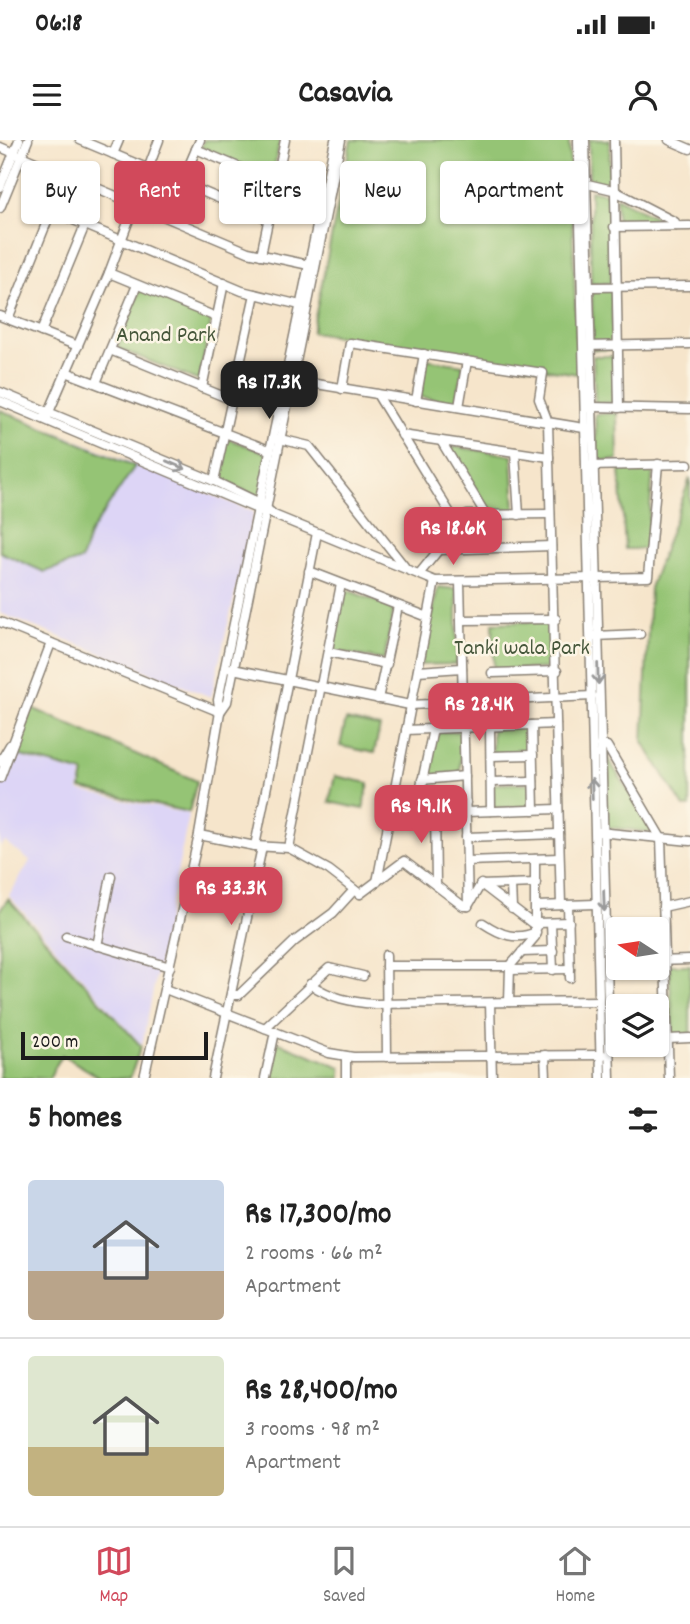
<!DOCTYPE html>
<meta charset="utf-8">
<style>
:root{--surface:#fff;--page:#f6f6f6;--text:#222;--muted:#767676;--line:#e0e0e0;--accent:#d1495b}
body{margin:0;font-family:Dekko,sans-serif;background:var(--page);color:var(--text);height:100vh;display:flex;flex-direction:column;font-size:26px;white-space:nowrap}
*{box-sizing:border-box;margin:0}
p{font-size:23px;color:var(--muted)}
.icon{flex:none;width:38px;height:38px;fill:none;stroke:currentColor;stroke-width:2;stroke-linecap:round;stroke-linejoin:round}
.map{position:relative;height:938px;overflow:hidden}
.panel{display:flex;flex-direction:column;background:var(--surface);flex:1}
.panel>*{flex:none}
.banner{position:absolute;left:21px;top:21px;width:649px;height:63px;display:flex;gap:14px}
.needle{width:46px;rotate:282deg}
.tools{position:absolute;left:606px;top:777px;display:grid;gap:14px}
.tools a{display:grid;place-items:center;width:63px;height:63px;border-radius:7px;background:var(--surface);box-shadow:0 2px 5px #0004;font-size:35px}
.scale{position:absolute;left:21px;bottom:18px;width:187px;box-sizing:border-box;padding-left:7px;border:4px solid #1c1c1c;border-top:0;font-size:19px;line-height:24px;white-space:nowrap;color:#1c1c1c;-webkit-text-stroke:5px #fcf5e5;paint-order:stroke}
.price{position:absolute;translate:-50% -60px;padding:0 16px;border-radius:14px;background:var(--accent);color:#fff;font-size:23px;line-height:46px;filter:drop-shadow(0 2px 4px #0008)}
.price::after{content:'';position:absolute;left:50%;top:42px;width:21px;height:16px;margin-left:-10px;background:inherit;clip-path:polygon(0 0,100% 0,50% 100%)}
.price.current{background:#222;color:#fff}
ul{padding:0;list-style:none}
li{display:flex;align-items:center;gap:21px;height:175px;padding:0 28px}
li+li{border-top:2px solid var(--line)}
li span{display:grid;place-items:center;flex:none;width:196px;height:140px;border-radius:7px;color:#555}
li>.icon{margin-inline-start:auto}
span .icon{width:84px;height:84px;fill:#fffc;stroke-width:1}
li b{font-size:30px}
h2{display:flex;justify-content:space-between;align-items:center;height:84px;padding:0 28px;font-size:30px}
.chip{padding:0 24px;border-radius:7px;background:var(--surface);box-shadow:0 2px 5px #0004;font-size:24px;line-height:63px}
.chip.current{background:var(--accent);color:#fff}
.status{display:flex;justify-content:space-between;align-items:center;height:49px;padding:0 35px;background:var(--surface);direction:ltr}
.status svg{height:19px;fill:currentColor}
header{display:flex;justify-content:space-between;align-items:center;height:91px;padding:0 28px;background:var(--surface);font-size:32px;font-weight:700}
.menu{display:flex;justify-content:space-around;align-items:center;height:98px;border-top:2px solid var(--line);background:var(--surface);font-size:19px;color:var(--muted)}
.menu a{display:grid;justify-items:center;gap:4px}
.menu .current{color:var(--accent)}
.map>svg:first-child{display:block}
.built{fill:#ddd5f6}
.green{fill:#95c474;stroke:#587048;stroke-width:2}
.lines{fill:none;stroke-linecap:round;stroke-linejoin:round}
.minor-casing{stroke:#898074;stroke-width:11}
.minor{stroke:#fff;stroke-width:8}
.oneway{stroke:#999}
.labels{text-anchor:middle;stroke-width:5;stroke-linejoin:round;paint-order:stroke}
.park-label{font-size:23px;fill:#46573b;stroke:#fcf5e5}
</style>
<div class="status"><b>06:18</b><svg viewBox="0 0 49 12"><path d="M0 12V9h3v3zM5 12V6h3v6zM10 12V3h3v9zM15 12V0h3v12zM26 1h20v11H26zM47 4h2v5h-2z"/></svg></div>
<header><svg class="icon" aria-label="menu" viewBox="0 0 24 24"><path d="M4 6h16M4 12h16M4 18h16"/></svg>Casavia<svg class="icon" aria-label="person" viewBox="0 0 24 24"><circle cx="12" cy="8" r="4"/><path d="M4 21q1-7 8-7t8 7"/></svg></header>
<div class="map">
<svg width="690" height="938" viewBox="0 0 690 938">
<rect width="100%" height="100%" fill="#fcf5e5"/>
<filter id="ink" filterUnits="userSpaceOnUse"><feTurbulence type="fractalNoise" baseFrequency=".0143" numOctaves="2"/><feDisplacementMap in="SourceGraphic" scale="14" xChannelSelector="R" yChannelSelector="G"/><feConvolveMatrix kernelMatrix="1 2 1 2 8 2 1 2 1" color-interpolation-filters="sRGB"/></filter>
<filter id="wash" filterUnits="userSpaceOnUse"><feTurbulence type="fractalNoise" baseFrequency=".00686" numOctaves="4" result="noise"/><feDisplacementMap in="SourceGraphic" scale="28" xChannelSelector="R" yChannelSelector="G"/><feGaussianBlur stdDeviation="1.57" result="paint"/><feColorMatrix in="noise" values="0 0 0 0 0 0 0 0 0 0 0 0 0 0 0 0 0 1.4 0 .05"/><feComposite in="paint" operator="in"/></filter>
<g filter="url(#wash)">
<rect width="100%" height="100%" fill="#f6e5cb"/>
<g class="built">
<path d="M0,269L254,372L211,557L0,473Z"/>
<path d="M13,615L82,634L79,651L189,674L142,905L9,756L30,721L5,702L0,707V648Z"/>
</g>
<g class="green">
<path d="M204,0H280L272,38L201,7Z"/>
<path d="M351,0H569L578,234L312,192Z"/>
<path d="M589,0H610L609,46L589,41Z"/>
<path d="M590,50L609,54L611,143L591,144Z"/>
<path d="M616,57L667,83H617Z"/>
<path d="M141,148L212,177L199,241L117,208Z"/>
<path d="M612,149L613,210H593L592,150Z"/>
<path d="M593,216H614L616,263H595Z"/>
<path d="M426,219L463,225L457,263L420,257Z"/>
<path d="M0,270L135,326L90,393L81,420L44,432L0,412Z"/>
<path d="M617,273L618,320L597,321L595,274Z"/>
<path d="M225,298L270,314L260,357L219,340Z"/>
<path d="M448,306L512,315L515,370H489Z"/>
<path d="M620,329H653L647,409H625Z"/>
<path d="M690,338V667H684L643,602L650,448Z"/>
<path d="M438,447L457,449V524L421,525Z"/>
<path d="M344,449L394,468L384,520L333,511Z"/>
<path d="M550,481L552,528L494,531L493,483Z"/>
<path d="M32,568L197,641L189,672L81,649L84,633L14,614Z"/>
<path d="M346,580L380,587L374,613L340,606Z"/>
<path d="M529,587L530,612L492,614V588Z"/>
<path d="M461,591L460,633L427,636L435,592Z"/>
<path d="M604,613L656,693L606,687Z"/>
<path d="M335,636L369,643L363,669L329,662Z"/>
<path d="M531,643V667L493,668V644Z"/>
<path d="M8,759L141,906L130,938H101L62,915L49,938H0V770Z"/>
<path d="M669,825H690V895L673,896Z"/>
<path d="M277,902L341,927V938H269Z"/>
</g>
</g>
<g filter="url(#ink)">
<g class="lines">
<defs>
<g id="minor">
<path d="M80,0L268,79"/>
<path d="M578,0L601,938"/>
<path d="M585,0L610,938"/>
<path d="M614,0L619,268"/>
<path d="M669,0L690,9"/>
<path d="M0,7L248,112L309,125"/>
<path d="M196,9L276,43"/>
<path d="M113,14L119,0"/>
<path d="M182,42L200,0"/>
<path d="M583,43L613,50L675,82L676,86"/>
<path d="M0,47L19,0"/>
<path d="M0,68L28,0"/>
<path d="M52,71L242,151L300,165"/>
<path d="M614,87L690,86"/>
<path d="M261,115L285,0"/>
<path d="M109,133L216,177"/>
<path d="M588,147L690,146"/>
<path d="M0,176L78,206"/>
<path d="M8,179L66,34"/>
<path d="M41,192L85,85"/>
<path d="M584,206L690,204"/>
<path d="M110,210L232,260"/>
<path d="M66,232L269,310"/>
<path d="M292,240L584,288"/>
<path d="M96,243L137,145"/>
<path d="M202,248L224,143"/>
<path d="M342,249L350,203L543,233L539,259L548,282L561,765"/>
<path d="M0,252L214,341L260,363L274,375L435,441L648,437L658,324"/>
<path d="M377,254L458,386"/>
<path d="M0,261L262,371"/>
<path d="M416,261L424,214"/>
<path d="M459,267L467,221"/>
<path d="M591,267L690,269"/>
<path d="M46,279L109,133L159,0"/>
<path d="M402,295L549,317"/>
<path d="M280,299L309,306L404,426"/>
<path d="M441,301L486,375"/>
<path d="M515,312L519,375"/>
<path d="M588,326L688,324"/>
<path d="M214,341L255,154"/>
<path d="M439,410L551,406"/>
<path d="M309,431L428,477"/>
<path d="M419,434L467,375L550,374"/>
<path d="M460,441L468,766"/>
<path d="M461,480L556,479"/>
<path d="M0,482L220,572"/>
<path d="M595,496L640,494"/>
<path d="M328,512L387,524"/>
<path d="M228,528L410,565L592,556"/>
<path d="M418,531L462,528"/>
<path d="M492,533L557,531"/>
<path d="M378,559L398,466"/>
<path d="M220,572L227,562L341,0"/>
<path d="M532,585L534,670"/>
<path d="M490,587L491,671"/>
<path d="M406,590L556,584"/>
<path d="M600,605L607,606L661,698L669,938"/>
<path d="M491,616L533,615"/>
<path d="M0,622L10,605"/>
<path d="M0,638L51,503"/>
<path d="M422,640L465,636"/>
<path d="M491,642L533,641"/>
<path d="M435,665L436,745"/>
<path d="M417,666L433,589"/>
<path d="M391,668L466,662"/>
<path d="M466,672L558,669"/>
<path d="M599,692L690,701"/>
<path d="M199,695L255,706L289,708L329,730L360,754L404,721L463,766H468"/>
<path d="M466,697L559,694"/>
<path d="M255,706L317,393"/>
<path d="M289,708L341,444"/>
<path d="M467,721L559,718"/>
<path d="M377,742L435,441"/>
<path d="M511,744L512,769"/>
<path d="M480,745L536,743"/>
<path d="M568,765L570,838"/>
<path d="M468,766L481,744L537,787"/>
<path d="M537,766L595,764"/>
<path d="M663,767L690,761"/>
<path d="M483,783C501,795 516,801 536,792"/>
<path d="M537,783L569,782"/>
<path d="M551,783L553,830"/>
<path d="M66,796L170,827"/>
<path d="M97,806L111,736"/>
<path d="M522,812L553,811"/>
<path d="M386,815L387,917"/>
<path d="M656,821L690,820"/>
<path d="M386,826H510"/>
<path d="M510,830L570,829"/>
<path d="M310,844C331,858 350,862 375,864L598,861"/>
<path d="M165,849L329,913L353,917L603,915"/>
<path d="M232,855H239L295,801L333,773L354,750"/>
<path d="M509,862L510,826L535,797V719"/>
<path d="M490,863L492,938"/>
<path d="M265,888L329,828L363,836"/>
<path d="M668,899L690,898"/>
<path d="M545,915L546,938"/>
<path d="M346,916V938"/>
<path d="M144,938L199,695L220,572L218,560L335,0"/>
<path d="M213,938L262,707"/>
<path d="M265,938L275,892"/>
</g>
</defs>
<use href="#minor" class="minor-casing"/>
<use href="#minor" class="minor"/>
</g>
<defs><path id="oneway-shaft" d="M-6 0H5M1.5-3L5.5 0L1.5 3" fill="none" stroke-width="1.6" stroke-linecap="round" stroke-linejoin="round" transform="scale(1.75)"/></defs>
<g class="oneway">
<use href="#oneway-shaft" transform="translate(176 325) rotate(23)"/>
<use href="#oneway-shaft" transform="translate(598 534) rotate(88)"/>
<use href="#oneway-shaft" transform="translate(592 649) rotate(-92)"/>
<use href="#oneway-shaft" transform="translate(604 761) rotate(88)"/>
</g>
</g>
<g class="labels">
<g class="park-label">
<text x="166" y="201">Anand Park</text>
<text x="522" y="514">Tanki wala Park</text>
</g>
</g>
</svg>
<div class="tools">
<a><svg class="needle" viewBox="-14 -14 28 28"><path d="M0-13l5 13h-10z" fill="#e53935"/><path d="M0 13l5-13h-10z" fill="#767676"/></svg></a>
<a><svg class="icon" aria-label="layers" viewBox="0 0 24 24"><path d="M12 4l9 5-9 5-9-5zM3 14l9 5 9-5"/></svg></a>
</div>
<div class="scale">200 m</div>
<b class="price current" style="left:269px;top:281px">Rs 17.3K</b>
<b class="price" style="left:453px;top:427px">Rs 18.6K</b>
<b class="price" style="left:479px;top:603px">Rs 28.4K</b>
<b class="price" style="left:421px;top:705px">Rs 19.1K</b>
<b class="price" style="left:231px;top:787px">Rs 33.3K</b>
<div class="banner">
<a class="chip">Buy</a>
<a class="chip current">Rent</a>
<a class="chip">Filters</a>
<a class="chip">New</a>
<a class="chip">Apartment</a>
</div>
</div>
<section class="panel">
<h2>5 homes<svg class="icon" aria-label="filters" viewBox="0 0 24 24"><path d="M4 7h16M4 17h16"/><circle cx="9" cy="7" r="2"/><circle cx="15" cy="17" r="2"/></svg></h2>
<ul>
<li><span style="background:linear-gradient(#c9d6e8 65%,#b9a48a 0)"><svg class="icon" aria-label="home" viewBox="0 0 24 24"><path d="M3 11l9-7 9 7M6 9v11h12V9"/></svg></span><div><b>Rs 17,300/mo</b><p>2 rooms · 66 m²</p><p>Apartment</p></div></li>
<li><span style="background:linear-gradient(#dfe7d0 65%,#c2b280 0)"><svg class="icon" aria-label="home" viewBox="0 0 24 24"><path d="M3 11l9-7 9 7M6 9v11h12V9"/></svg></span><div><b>Rs 28,400/mo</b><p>3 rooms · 98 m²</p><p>Apartment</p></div></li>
</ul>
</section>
<nav class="menu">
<a class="current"><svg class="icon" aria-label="map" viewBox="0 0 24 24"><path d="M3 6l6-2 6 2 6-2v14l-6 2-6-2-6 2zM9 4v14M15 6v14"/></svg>Map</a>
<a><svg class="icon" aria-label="saved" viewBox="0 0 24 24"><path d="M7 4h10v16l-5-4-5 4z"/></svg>Saved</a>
<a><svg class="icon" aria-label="home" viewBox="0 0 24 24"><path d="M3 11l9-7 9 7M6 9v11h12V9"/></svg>Home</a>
</nav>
